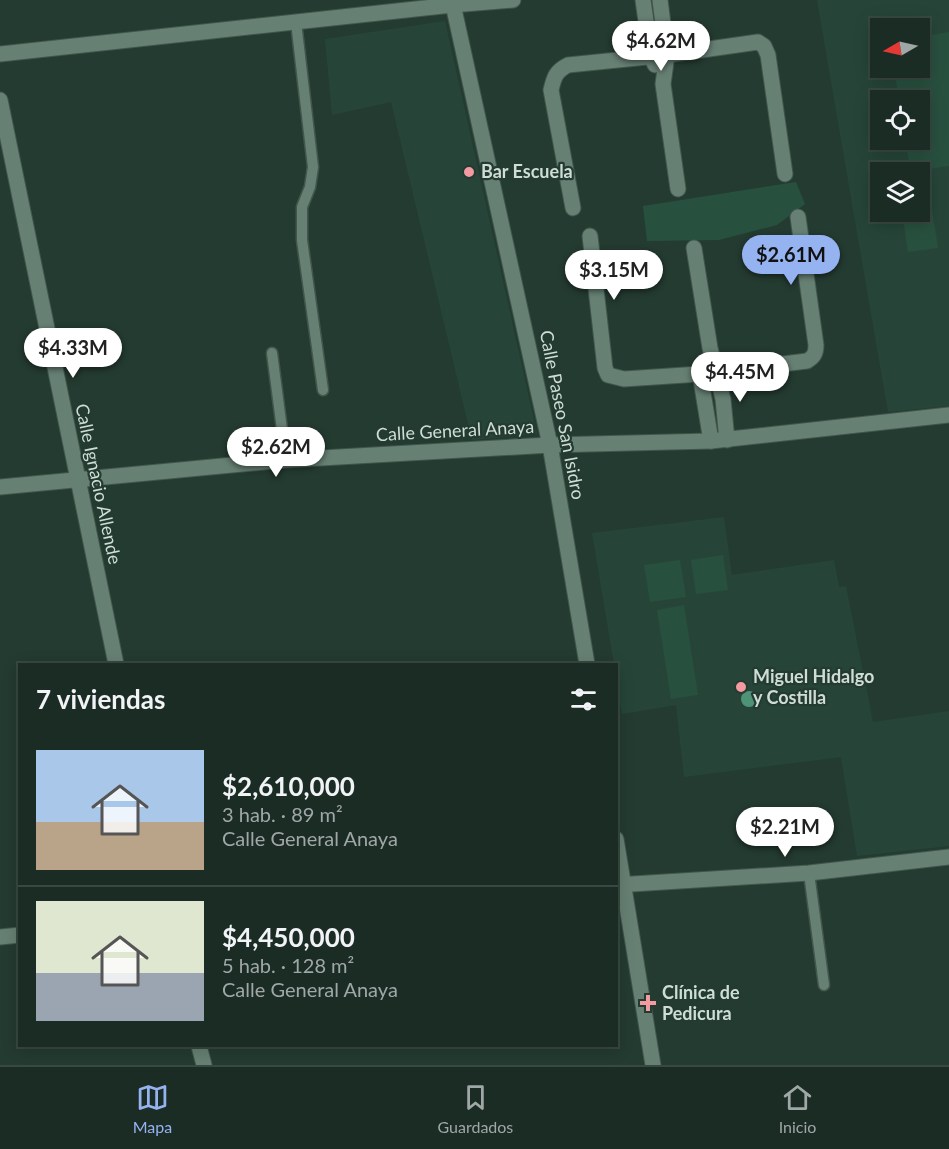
<!DOCTYPE html>
<html lang="es">
<meta charset="utf-8">
<style>
:root{--surface:#1b2c25;--page:#24342d;--text:#f1f3f6;--muted:#a0a7a7;--line:#394842;--accent:#95b2f1}
body{margin:0;font-family:Lato,sans-serif;background:var(--page);color:var(--text);height:100vh;display:flex;flex-direction:column;font-size:22px;white-space:nowrap}
*{box-sizing:border-box;margin:0}
p{font-size:20px;color:var(--muted)}
.icon{flex:none;width:33px;height:33px;fill:none;stroke:currentColor;stroke-width:2;stroke-linecap:round;stroke-linejoin:round}
.map{position:relative;flex:1;overflow:hidden}
.sheet{position:absolute;left:18px;top:663px;width:600px;height:384px;display:flex;flex-direction:column;background:var(--surface);border-radius:0px;box-shadow:0 3px 15px #0003,0 0 0 2px var(--line)}
.sheet>*{flex:none}
.needle{width:39px;rotate:261deg}
.controls{position:absolute;left:870px;top:18px;display:grid;gap:12px}
.controls a{display:grid;place-items:center;width:60px;height:60px;border-radius:0px;background:var(--surface);box-shadow:0 3px 15px #0003,0 0 0 2px var(--line);font-size:30px}
.price{position:absolute;translate:-50% -51px;padding:0 14px;border-radius:21px;background:#fff;color:#222;font-size:20px;line-height:39px;filter:drop-shadow(0 2px 3px #0008)}
.price::after{content:'';position:absolute;left:50%;top:36px;width:18px;height:14px;margin-left:-9px;background:inherit;clip-path:polygon(0 0,100% 0,50% 100%)}
.price.on{background:var(--accent);color:#111}
ul{padding:0;list-style:none}
li{display:flex;align-items:center;gap:18px;height:150px;padding:0 18px}
li+li{border-top:2px solid var(--line)}
li span{display:grid;place-items:center;flex:none;width:168px;height:120px;border-radius:0px;color:#555}
li>.icon{margin-inline-start:auto}
span .icon{width:72px;height:72px;fill:#fffc;stroke-width:1}
li b{font-size:26px}
h2{display:flex;justify-content:space-between;align-items:center;height:72px;padding:0 18px;font-size:26px}
.tabs{display:flex;justify-content:space-around;align-items:center;height:84px;border-top:2px solid var(--line);background:var(--surface);font-size:16px;color:var(--muted)}
.tabs a{display:grid;justify-items:center;gap:3px}
.tabs .on{color:var(--accent)}
.map>svg:first-child{display:block}
.built{fill:#264538;fill-rule:evenodd}
.green{fill:#28503f}
.lines{fill:none;stroke-linecap:round;stroke-linejoin:round}
.lane-casing{stroke:#42564e;stroke-width:13}
.street-casing{stroke:#42564e;stroke-width:17}
.secondary-casing{stroke:#42564e;stroke-width:17}
.lane{stroke:#678074;stroke-width:10}
.street{stroke:#678074;stroke-width:15}
.secondary{stroke:#678074;stroke-width:15}
.tree{fill:#4f9377}
.poi-dot{fill:#f49aa1;stroke:#243b31;stroke-width:2}
.labels{text-anchor:middle;stroke-width:4.5;stroke-linejoin:round;paint-order:stroke}
.poi-label{font-size:18px;font-weight:bold;fill:#cfddd6;stroke:#243b31;text-anchor:start}
.street-label{font-size:18px;fill:#cfddd6;stroke:#243b31}
</style>
<div class="map">
<svg width="949" height="1065" viewBox="0 0 949 1065">
<rect width="100%" height="100%" fill="#243b31"/>
<g class="built">
<path d="M817,0H949V406L888,412ZM880,28H920V68H880ZM880,100H920V140H880ZM880,172H920V212H880Z"/>
<path d="M445,21L537,434L472,440L391,102L332,115L325,39Z"/>
<path d="M724,517L732,575L834,560L839,587L846,586L873,722L949,711V846L857,856L841,757L684,777L676,705L622,714L617,681L616,664H614L592,533Z"/>
</g>
<g class="green">
<path d="M949,32V166L911,172L905,140H920V100H899L894,68H920V37Z"/>
<path d="M796,182L805,204L777,225L719,240L647,241L643,206Z"/>
<path d="M928,184L938,248L908,252L902,212H920V185Z"/>
<path d="M723,555L728,590L696,594L691,560Z"/>
<path d="M680,560L686,597L650,602L644,565Z"/>
<path d="M684,605L698,695L671,699L657,610Z"/>
</g>
<g class="lines">
<defs>
<g id="lane">
<path d="M296,22L313,167L310,187L302,207V240L323,390"/>
<path d="M272,353L286,460"/>
<path d="M809,873L824,985"/>
</g>
<g id="street">
<path d="M643,0L651,57L655,65"/>
<path d="M660,0L667,55L663,84L678,189"/>
<path d="M0,100L116,664"/>
<path d="M573,208L551,90C554,77 556,71 568,65L667,55L758,42L764,46L768,55L785,174"/>
<path d="M590,236L605,368L608,375L624,379L700,374L807,361C814,357 816,353 816,345L798,217"/>
<path d="M694,248L710,348L723,399L727,440"/>
<path d="M704,364L700,374L711,441"/>
<path d="M0,487L286,460L550,445L711,441L949,415"/>
<path d="M616,885L809,873L949,857"/>
<path d="M0,937L20,935"/>
<path d="M199,1046L204,1065"/>
</g>
<g id="secondary">
<path d="M452,0L550,445L587,664"/>
<path d="M0,54L452,5L513,0"/>
<path d="M616,839L653,1065"/>
</g>
</defs>
<use href="#lane" class="lane-casing"/>
<use href="#street" class="street-casing"/>
<use href="#secondary" class="secondary-casing"/>
<use href="#lane" class="lane"/>
<use href="#street" class="street"/>
<use href="#secondary" class="secondary"/>
</g>
<circle class="tree" cx="749" cy="699" r="8"/>
<g class="poi-dot">
<circle cx="469" cy="172" r="6"/>
<circle cx="741" cy="687" r="6"/>
<path d="M645 994h6v6h6v6h-6v6h-6v-6h-6v-6h6z"/>
</g>
<g class="labels">
<g class="poi-label">
<text x="481" y="178">Bar Escuela</text>
<text x="753" y="683">Miguel Hidalgo<tspan x="753" dy="21">y Costilla</tspan></text>
<text x="662" y="999">Clínica de<tspan x="662" dy="21">Pedicura</tspan></text>
</g>
<g class="street-label">
<text transform="translate(562 415) rotate(79)" y="6">Calle Paseo San Isidro</text>
<text transform="translate(455 431) rotate(-3)" y="6">Calle General Anaya</text>
<text transform="translate(98 484) rotate(78)" y="6">Calle Ignacio Allende</text>
</g>
</g>
</svg>
<div class="controls">
<a><svg class="needle" viewBox="-14 -14 28 28"><path d="M0-13l5 13h-10z" fill="#e53935"/><path d="M0 13l5-13h-10z" fill="#a0a7a7"/></svg></a>
<a><svg class="icon" aria-label="locate" viewBox="0 0 24 24"><circle cx="12" cy="12" r="6"/><path d="M12 2v4M12 18v4M2 12h4M18 12h4"/></svg></a>
<a><svg class="icon" aria-label="layers" viewBox="0 0 24 24"><path d="M12 4l9 5-9 5-9-5zM3 14l9 5 9-5"/></svg></a>
</div>
<b class="price" style="left:661px;top:72px">$4.62M</b>
<b class="price on" style="left:791px;top:286px">$2.61M</b>
<b class="price" style="left:614px;top:301px">$3.15M</b>
<b class="price" style="left:73px;top:379px">$4.33M</b>
<b class="price" style="left:740px;top:403px">$4.45M</b>
<b class="price" style="left:276px;top:478px">$2.62M</b>
<b class="price" style="left:785px;top:858px">$2.21M</b>
<section class="sheet">
<h2>7 viviendas<svg class="icon" aria-label="filters" viewBox="0 0 24 24"><path d="M4 7h16M4 17h16"/><circle cx="9" cy="7" r="2"/><circle cx="15" cy="17" r="2"/></svg></h2>
<ul>
<li><span style="background:linear-gradient(#a9c7e8 60%,#b9a48a 0)"><svg class="icon" aria-label="home" viewBox="0 0 24 24"><path d="M3 11l9-7 9 7M6 9v11h12V9"/></svg></span><div><b>$2,610,000</b><p>3 hab. · 89 m²</p><p>Calle General Anaya</p></div></li>
<li><span style="background:linear-gradient(#dfe7d0 60%,#9aa5b1 0)"><svg class="icon" aria-label="home" viewBox="0 0 24 24"><path d="M3 11l9-7 9 7M6 9v11h12V9"/></svg></span><div><b>$4,450,000</b><p>5 hab. · 128 m²</p><p>Calle General Anaya</p></div></li>
</ul>
</section>
</div>
<nav class="tabs">
<a class="on"><svg class="icon" aria-label="map" viewBox="0 0 24 24"><path d="M3 6l6-2 6 2 6-2v14l-6 2-6-2-6 2zM9 4v14M15 6v14"/></svg>Mapa</a>
<a><svg class="icon" aria-label="saved" viewBox="0 0 24 24"><path d="M7 4h10v16l-5-4-5 4z"/></svg>Guardados</a>
<a><svg class="icon" aria-label="home" viewBox="0 0 24 24"><path d="M3 11l9-7 9 7M6 9v11h12V9"/></svg>Inicio</a>
</nav>
